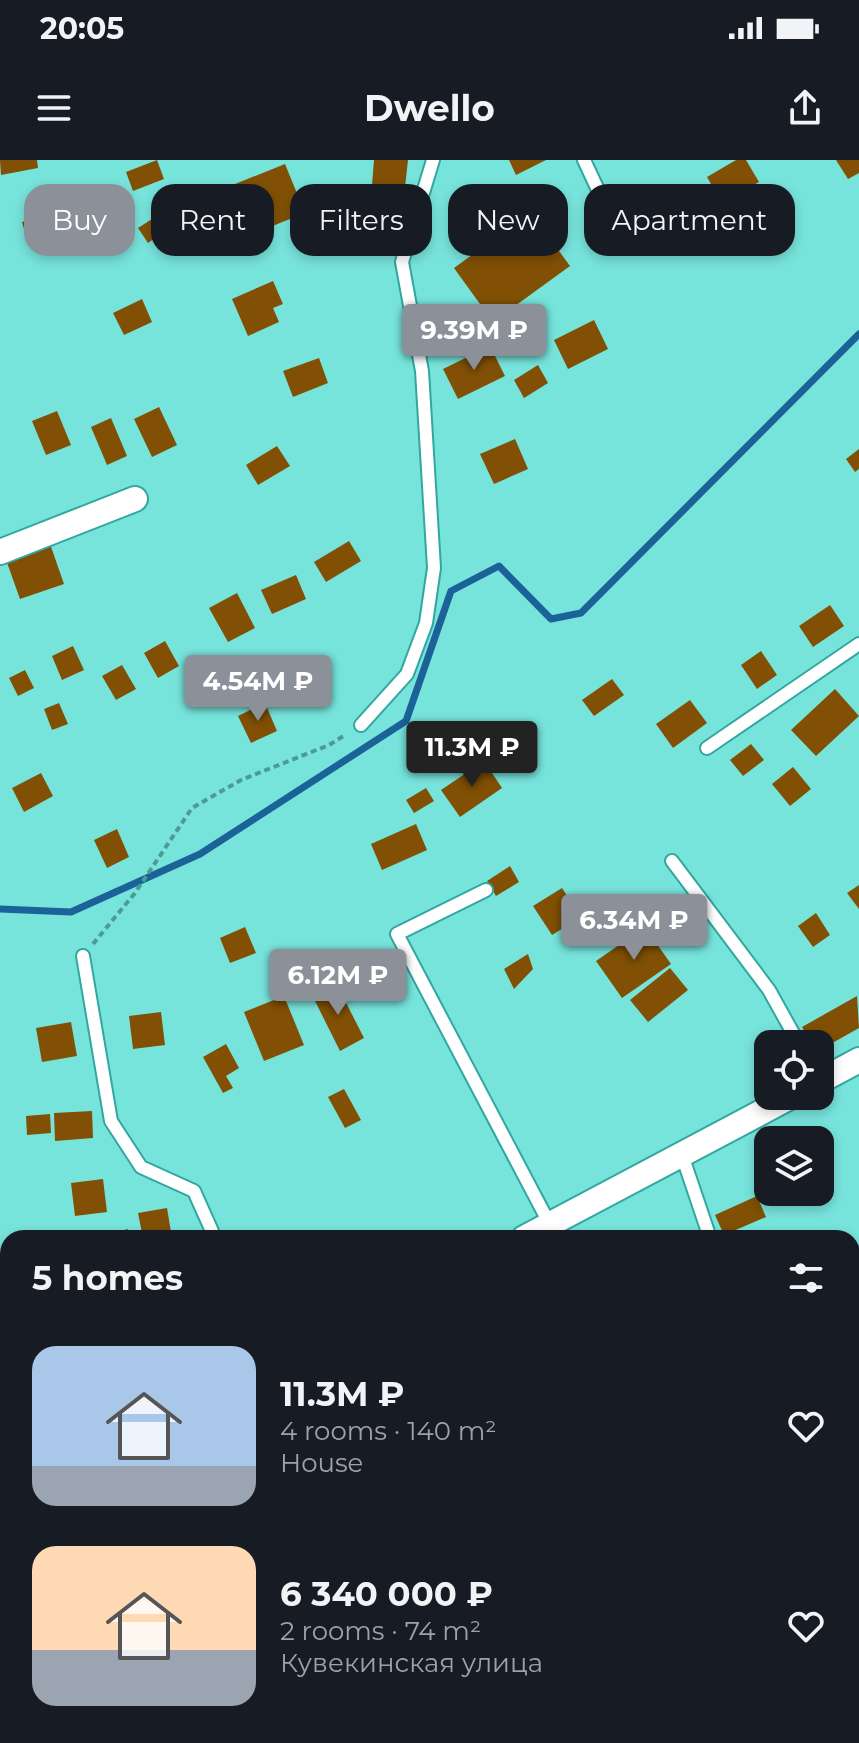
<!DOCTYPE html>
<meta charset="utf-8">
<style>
:root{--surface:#171b24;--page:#20242c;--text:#f1f3f6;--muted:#9ea1a6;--accent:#8c9099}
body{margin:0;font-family:Montserrat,sans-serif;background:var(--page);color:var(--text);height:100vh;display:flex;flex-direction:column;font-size:30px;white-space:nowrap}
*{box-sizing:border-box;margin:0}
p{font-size:26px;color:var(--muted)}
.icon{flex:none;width:44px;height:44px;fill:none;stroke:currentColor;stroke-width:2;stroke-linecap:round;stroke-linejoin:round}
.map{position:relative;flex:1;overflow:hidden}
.panel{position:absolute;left:0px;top:1070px;width:860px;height:514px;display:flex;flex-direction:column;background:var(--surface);border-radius:24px 24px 0 0;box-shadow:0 4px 12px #0003}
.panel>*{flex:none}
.hud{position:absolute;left:24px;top:24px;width:812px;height:72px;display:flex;gap:16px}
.controls{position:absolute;left:754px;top:870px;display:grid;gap:16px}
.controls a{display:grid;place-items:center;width:80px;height:80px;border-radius:16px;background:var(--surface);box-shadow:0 4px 12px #0003;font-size:40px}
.price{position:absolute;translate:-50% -68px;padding:0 18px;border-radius:8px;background:var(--accent);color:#fff;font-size:26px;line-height:52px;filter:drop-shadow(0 2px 4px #0008)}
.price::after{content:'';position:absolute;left:50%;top:48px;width:24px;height:18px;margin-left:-12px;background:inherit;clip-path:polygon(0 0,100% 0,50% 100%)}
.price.selected{background:#222;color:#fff}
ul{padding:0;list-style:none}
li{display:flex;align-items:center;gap:24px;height:200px;padding:0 32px}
li span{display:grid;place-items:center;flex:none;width:224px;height:160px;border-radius:24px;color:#555}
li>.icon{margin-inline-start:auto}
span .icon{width:96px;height:96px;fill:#fffc;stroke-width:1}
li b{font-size:34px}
h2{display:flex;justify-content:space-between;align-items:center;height:96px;padding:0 32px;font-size:34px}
.chip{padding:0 28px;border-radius:24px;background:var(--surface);box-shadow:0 4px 12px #0003;font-size:28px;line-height:72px}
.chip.selected{background:var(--accent);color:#fff}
.status{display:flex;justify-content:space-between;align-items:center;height:56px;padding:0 40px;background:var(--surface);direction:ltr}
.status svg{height:22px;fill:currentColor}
header{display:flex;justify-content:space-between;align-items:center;height:104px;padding:0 32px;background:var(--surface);font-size:36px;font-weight:700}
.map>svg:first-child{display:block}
.grass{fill:url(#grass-dots)}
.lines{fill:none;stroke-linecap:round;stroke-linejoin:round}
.stream{stroke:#1a6298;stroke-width:7}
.building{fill:#815004}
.service-casing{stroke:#31a7a0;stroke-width:16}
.minor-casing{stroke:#31a7a0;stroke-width:28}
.path{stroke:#4d9b95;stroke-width:4;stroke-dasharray:6 4;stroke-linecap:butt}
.service{stroke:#fff;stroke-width:12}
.minor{stroke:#fff;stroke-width:24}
</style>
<div class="status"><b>20:05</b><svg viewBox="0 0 49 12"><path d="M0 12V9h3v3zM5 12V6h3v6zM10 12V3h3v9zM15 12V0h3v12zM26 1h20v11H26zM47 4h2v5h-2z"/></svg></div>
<header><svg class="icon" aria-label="menu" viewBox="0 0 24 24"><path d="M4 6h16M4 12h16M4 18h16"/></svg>Dwello<svg class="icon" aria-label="share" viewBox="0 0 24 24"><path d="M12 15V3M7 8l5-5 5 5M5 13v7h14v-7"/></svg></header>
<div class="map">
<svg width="859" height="1583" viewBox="0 0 859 1583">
<defs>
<pattern id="grass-dots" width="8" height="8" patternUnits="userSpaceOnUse" patternTransform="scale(2)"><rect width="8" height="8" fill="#3ac1b8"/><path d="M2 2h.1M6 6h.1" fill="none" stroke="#31a59d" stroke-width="1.8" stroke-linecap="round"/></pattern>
</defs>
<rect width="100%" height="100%" fill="#77e4dc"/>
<path class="grass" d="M852,1557L859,1558V1583H729L757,1576H852Z"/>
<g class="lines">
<g class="stream">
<path d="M0,749L71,752L200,694L406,561L451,431L499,406L551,459L581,453L859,174"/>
<path d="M0,1158L8,1185"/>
<path d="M313,1576L315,1583"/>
</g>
</g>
<g class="building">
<path d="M0,0H37L38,8L1,15Z"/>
<path d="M157,0L164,19L133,31L126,12Z"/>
<path d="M374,0H408L405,27L377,39L371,38Z"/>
<path d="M509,0H546L516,15Z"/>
<path d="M736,0H746L759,22L722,43L707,17Z"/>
<path d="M836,0H859V13L848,19Z"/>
<path d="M285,4L305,53L255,73L235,24Z"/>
<path d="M198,39L203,56L181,62L176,44Z"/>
<path d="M166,50L175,64L148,83L138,68Z"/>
<path d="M531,52L540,64L552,61L563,68L566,80L559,91L570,106L493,162L454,108Z"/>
<path d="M47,55L54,78L29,86L22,62Z"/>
<path d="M273,121L283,144L273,148L279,162L248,176L232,139Z"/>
<path d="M142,139L152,162L124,175L113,153Z"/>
<path d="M594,160L608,189L568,209L554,180Z"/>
<path d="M490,186L505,216L458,239L443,209Z"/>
<path d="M319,198L328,223L293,237L283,211Z"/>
<path d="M538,205L548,223L524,238L514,220Z"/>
<path d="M159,247L177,285L152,297L134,259Z"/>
<path d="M57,251L71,285L46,295L32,261Z"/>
<path d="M111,258L127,296L107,305L91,267Z"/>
<path d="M515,279L528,309L494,324L480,294Z"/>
<path d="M277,286L290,306L258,325L246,305Z"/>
<path d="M859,289V309L855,312L846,299Z"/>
<path d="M49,381L64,424L20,439L5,397Z"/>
<path d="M349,381L361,401L326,422L314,402Z"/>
<path d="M296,415L306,439L272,454L261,430Z"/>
<path d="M237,433L255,468L228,482L209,448Z"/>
<path d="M830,445L844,466L813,487L799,466Z"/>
<path d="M165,481L179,506L158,518L144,493Z"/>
<path d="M73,486L84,510L62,520L52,496Z"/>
<path d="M761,491L777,515L757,529L741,505Z"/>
<path d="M122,505L136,529L116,540L102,516Z"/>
<path d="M25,510L34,528L18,536L9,518Z"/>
<path d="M612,519L624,535L594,556L582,540Z"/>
<path d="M835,529L859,556L816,596L791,570Z"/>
<path d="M690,540L707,563L673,588L656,564Z"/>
<path d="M59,543L68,564L52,570L44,549Z"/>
<path d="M265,543L277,571L251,583L238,556Z"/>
<path d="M751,584L764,600L743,616L730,600Z"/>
<path d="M484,601L502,628L460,657L441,630Z"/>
<path d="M793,607L811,629L790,646L772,624Z"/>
<path d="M41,613L53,636L24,652L12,628Z"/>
<path d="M426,628L434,641L414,653L406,640Z"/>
<path d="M416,664L427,690L382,710L371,684Z"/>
<path d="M117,669L129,697L107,708L94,680Z"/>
<path d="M510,706L519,722L496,736L487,721Z"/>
<path d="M859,725V749L847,733Z"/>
<path d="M562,728L581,757L552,775L533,746Z"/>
<path d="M816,753L830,775L813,787L798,766Z"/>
<path d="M245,767L256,793L230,803L220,778Z"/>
<path d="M645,767L671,804L622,838L596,801Z"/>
<path d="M528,794L533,809L514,829L504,809Z"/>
<path d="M670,808L688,830L648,862L630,840Z"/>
<path d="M336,823L364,878L340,891L312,835Z"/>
<path d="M284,836L304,885L264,901L244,852Z"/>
<path d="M857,836L859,868L820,890V884H812L802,867Z"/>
<path d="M161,852L165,885L133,889L129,856Z"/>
<path d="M71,862L77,896L42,902L36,868Z"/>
<path d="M226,884L239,908L226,916L233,928L223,933L203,897Z"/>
<path d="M768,889V915L757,895Z"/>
<path d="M344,929L361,960L345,968L328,937Z"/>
<path d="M92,951L93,978L55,981L54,953Z"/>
<path d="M50,954L51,973L27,975L26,956Z"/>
<path d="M103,1019L107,1052L75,1056L71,1023Z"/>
<path d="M757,1036L766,1057L724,1075L715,1055Z"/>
<path d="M167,1048L172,1078H143L138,1053Z"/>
<path d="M128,1069L130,1078H96V1077Z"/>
<path d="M39,1070L40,1078H7V1077Z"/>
<path d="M852,1219L859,1237V1248L852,1251Z"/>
</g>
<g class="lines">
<defs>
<g id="service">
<path d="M584,0L620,77"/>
<path d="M361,565L407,514L426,463L434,408L422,211L402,102L433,0"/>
<path d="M707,588L859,484"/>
<path d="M672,701L769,830L799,884"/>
<path d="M486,730L397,774L557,1078"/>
<path d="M83,796L111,961L141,1007L194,1031L215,1078"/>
<path d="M682,995L710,1078"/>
</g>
<g id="minor">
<path d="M0,392L135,339"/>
<path d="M820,921L859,900"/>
<path d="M524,1078L792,936"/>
<path d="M0,1291L8,1287"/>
</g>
</defs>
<use href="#service" class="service-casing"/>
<use href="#minor" class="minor-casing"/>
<path class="path" d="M93,784L135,733L192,648L241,620L329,585L345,575"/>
<use href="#service" class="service"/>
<use href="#minor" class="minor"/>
</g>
</svg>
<div class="controls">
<a><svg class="icon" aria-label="locate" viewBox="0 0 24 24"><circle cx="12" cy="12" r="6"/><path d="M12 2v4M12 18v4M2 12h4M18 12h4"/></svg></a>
<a><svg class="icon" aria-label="layers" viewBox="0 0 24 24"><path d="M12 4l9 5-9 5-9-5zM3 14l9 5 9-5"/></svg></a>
</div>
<b class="price" style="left:474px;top:212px">9.39M ₽</b>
<b class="price" style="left:258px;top:563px">4.54M ₽</b>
<b class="price selected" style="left:472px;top:629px">11.3M ₽</b>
<b class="price" style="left:634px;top:802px">6.34M ₽</b>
<b class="price" style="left:338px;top:857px">6.12M ₽</b>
<div class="hud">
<a class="chip selected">Buy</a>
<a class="chip">Rent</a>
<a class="chip">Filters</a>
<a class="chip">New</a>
<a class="chip">Apartment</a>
</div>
<section class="panel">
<h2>5 homes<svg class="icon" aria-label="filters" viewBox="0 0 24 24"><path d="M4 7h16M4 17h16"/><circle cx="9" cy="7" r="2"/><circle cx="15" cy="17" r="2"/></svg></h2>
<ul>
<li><span style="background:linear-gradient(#a9c7e8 75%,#9aa5b1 0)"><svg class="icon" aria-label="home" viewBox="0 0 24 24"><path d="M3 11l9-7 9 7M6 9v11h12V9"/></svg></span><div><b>11.3M ₽</b><p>4 rooms · 140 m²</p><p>House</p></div><svg class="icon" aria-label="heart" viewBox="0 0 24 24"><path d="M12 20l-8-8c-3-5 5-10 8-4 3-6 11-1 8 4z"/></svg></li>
<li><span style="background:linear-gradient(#ffd9b3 65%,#9aa5b1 0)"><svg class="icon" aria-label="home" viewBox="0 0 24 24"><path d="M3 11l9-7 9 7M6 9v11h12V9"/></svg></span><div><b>6 340 000 ₽</b><p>2 rooms · 74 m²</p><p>Кувекинская улица</p></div><svg class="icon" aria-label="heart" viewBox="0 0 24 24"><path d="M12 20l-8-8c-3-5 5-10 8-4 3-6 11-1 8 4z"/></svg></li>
</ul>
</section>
</div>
